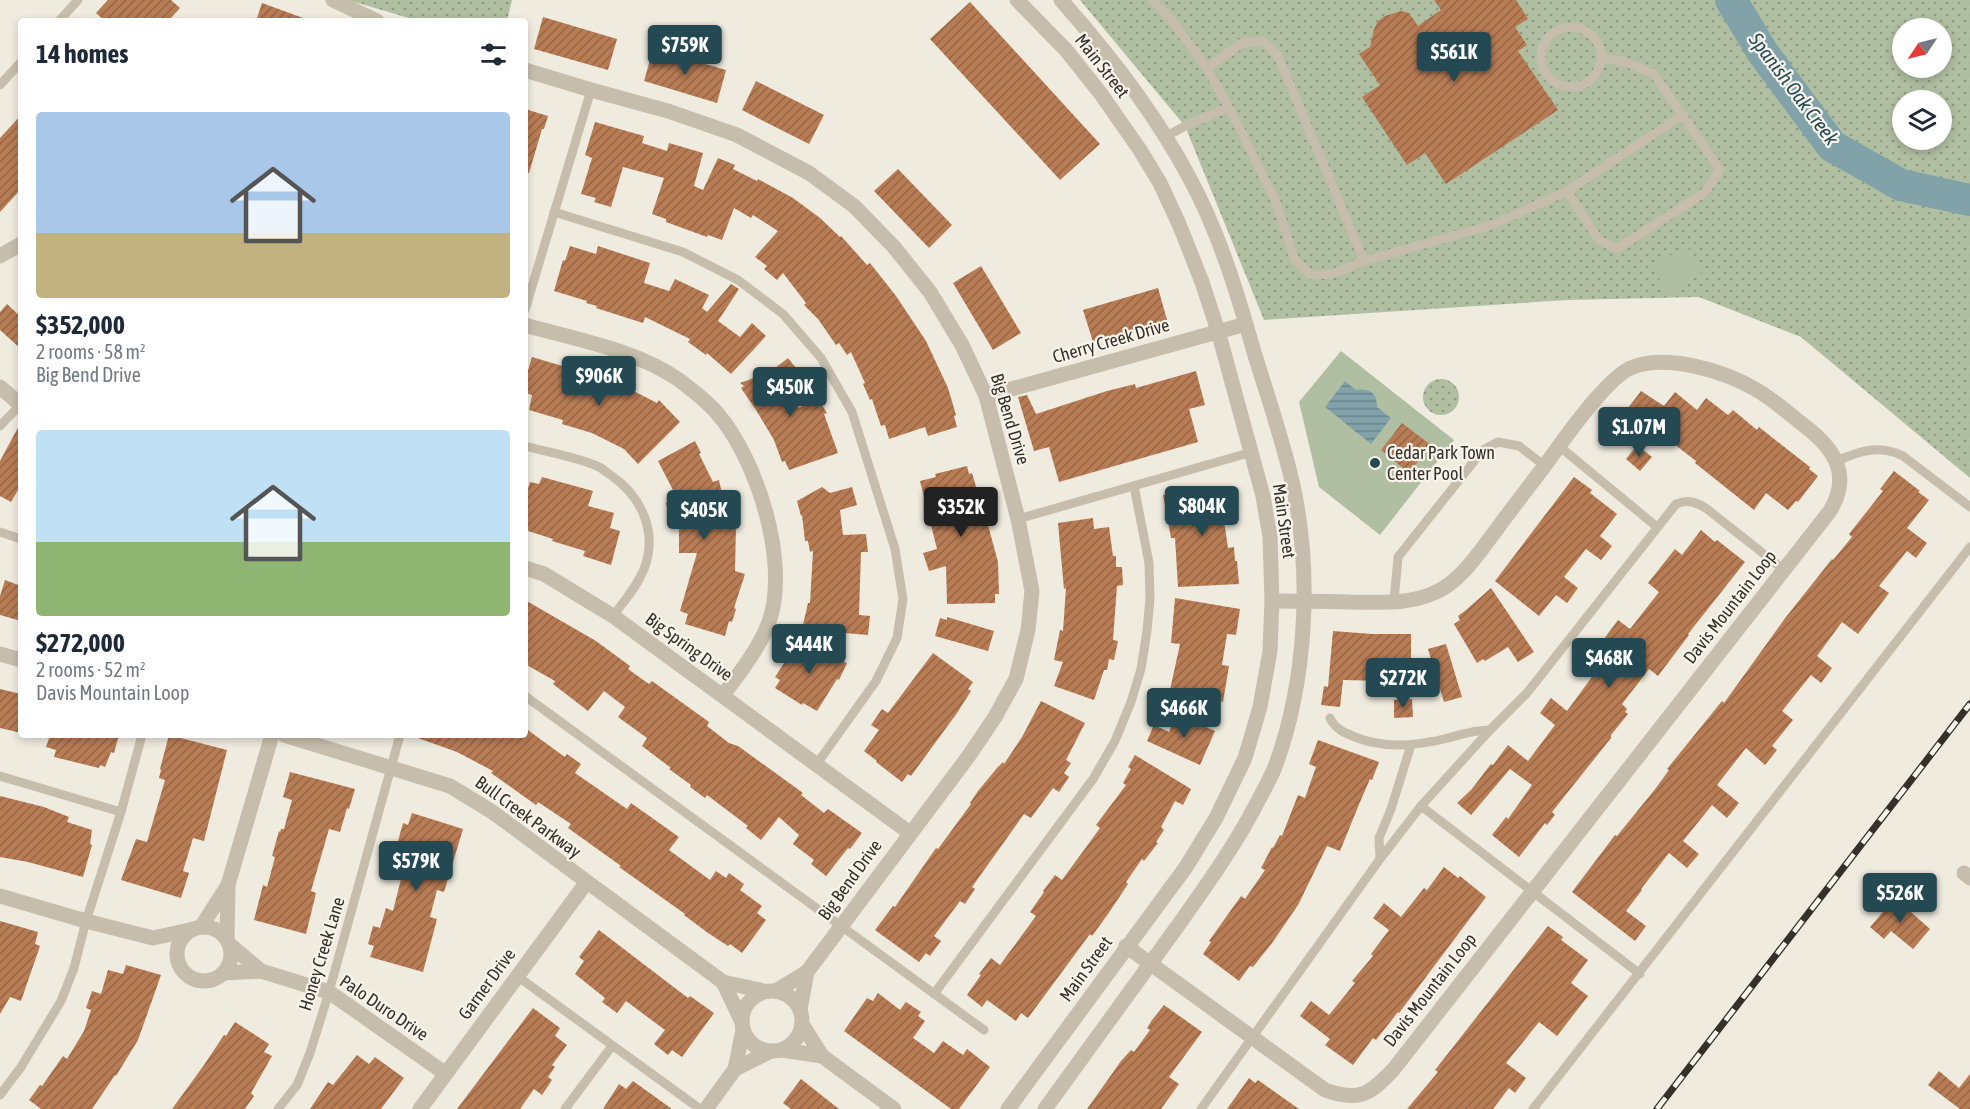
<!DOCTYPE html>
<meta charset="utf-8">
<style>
:root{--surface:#fff;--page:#f2f2f3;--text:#1f2937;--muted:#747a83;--accent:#244953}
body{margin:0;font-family:"Asap Condensed",sans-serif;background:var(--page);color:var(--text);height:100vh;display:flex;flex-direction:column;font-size:22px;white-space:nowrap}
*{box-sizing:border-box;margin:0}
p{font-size:20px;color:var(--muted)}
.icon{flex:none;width:33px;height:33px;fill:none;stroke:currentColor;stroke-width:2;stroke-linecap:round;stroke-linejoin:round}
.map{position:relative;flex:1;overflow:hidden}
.drawer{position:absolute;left:18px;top:18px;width:510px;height:720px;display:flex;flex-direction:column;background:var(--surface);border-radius:6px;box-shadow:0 3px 9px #0003}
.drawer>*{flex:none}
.needle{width:39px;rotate:235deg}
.tools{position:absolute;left:1892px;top:18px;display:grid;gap:12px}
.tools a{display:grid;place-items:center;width:60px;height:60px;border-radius:50%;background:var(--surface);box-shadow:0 3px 9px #0003;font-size:30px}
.price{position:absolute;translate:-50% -51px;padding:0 14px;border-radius:6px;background:var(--accent);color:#fff;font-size:20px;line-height:39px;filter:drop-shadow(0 2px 3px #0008)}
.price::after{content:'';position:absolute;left:50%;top:36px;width:18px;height:14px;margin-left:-9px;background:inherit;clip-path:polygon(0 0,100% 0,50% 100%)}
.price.active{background:#222;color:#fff}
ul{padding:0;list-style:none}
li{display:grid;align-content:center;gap:12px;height:318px;padding:0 18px}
li span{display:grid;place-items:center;height:186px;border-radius:6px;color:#555}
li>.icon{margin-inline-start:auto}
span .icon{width:108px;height:108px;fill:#fffc;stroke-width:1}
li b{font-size:26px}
h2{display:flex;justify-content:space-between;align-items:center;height:72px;padding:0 18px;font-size:26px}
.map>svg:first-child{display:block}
.park{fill:url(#park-dots);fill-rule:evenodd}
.pitch{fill:#b0bea1}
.water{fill:url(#water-rules)}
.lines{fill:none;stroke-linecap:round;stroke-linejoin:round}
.river{stroke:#82a2aa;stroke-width:32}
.building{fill:url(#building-hatch)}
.service{stroke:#c7bdac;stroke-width:9}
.minor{stroke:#c7bdac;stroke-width:15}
.tertiary{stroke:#c7bdac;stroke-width:15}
.rail-casing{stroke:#36302a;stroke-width:7}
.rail{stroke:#f8f4eb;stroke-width:4.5;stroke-dasharray:14;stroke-linecap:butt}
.poi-dot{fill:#244953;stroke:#f8f4eb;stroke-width:2}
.labels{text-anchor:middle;stroke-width:4.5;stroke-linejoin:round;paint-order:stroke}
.street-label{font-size:18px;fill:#36302a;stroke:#f8f4eb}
.poi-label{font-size:18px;fill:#36302a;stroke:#f8f4eb;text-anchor:start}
.water-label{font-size:20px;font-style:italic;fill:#244953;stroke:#f8f4eb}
</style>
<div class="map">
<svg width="1970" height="1109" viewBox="0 0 1970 1109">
<defs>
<pattern id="park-dots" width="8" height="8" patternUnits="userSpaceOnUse" patternTransform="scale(1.5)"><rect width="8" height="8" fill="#b0bea1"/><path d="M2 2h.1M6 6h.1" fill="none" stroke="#909b83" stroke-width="1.8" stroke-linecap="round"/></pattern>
<pattern id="water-rules" width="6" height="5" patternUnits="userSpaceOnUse" patternTransform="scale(1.5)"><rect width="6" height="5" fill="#82a2aa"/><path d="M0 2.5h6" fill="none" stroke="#6b848b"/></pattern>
<pattern id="building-hatch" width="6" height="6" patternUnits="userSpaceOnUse" patternTransform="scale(1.5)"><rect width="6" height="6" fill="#b87c55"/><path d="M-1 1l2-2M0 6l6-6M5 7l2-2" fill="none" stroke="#966647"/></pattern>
</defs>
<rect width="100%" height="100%" fill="#f0ebdf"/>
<g class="park">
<path d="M348,0H512L507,21H419Z"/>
<path d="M1080,0H1970V478L1801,337L1699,297L1567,300L1264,320L1185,126ZM1902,28H1941V68H1902ZM1902,100H1941V140H1902Z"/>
<circle cx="1441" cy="397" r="18"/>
</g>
<g class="pitch">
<path d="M1686,245L1703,272L1669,294L1652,268Z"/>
<path d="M1341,351L1454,440L1380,535L1319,487L1299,402Z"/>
</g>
<path class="water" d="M1345,381L1356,390C1370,388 1377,393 1377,407L1391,418L1371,444L1325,407Z"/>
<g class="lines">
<path class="river" d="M1731,0L1763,53L1832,146L1901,185L1970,200"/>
</g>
<g class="building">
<path d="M108,0H171L180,8L168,21H105L96,13Z"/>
<path d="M1434,0H1516L1528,19L1515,27L1527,45L1518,51L1558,110L1446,184L1425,153L1407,165L1362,97L1380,85L1359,54L1370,47L1374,29L1378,21L1385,16L1401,11L1409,13L1418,26L1441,10Z"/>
<path d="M970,2L1100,144L1060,180L930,39Z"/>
<path d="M262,3L306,19L305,21H256Z"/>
<path d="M543,17L617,39L608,70L534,49Z"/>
<path d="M653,49L726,70L717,103L644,81Z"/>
<path d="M756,81L824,115L809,144L742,110Z"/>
<path d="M525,109L548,116L544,129H542L529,173H525Z"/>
<path d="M21,115V189L0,212V138Z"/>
<path d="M595,122L644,136L642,143L667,151L669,143L703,153L694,186L703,190L718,158L735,165L733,169L757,181L758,179L793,198L820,218L840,237L841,236L867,265L870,263L896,296L926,341L948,388L956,415L954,416L957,427L928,436L925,427L889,439L885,425L881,426L872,399L870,400L863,384L865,383L851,352L847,355L839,343L836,345L818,319L804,305L806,303L783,273L777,280L764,269L767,266L755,257L778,231L753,215L751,218L734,208L722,240L708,235L707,237L666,222V219L652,214L664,178L623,167L611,207L594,202L596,198L581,194L592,158L585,155Z"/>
<path d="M898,169L952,225L929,248L874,191Z"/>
<path d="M570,246L596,254L598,246L650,263L644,283L669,291L675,279L709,295L702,308L707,312L731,284L739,289L718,321L740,337L752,323L766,336L731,374L707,353L706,355L688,342L690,339L645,317L643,323L596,308L597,306L586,303L587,301L554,291L563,260L565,261Z"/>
<path d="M981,266L1021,333L993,350L953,283Z"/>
<path d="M1158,288L1167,320L1093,342L1083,310Z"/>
<path d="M7,304L21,317V349L0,330V312Z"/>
<path d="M532,357L616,382L657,403L659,400L680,422L638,464L624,449L592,433L562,424L563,420L529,410L532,395L525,393V380Z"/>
<path d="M788,358L800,373L785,384L799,408L817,397L827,413L824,414L838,453L789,470L785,461L782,462L774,440L756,410L741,388L744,386L740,383L770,372Z"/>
<path d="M1196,371L1205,405L1189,409L1198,442L1059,482L1049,447L1034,451L1018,397L1027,395L1036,414L1107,391L1135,384L1136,388Z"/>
<path d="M1641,391L1664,406L1675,392L1697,410L1706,398L1728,415L1733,410L1757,430L1759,427L1783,446L1810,467L1809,469L1818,476L1798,502L1796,501L1788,510L1766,493L1754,510L1695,463L1696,461L1674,444L1677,440L1648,417L1630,440L1615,428L1622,418L1621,417Z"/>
<path d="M21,422V485L11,502L0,496V461Z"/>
<path d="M1402,423L1431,445L1409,473L1381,450Z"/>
<path d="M695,441L701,453L699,454L713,482L719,480L729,525H736L735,571L745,574L734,608L736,609L732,622L729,621L725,636L685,624L688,614L680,611L697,553H679V517L670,520L666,503L670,502L667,494L674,492L658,461Z"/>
<path d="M1637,445L1652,457L1640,471L1626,459Z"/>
<path d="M967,466L969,474L972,473L981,503H982L998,562L999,594H995V603L947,604L946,566L929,571L923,553L937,549L920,481L936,477L935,474Z"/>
<path d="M1894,471L1920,491L1918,492L1929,500L1907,528L1927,543L1916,558L1907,551L1879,586L1889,593L1858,634L1842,622L1817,656L1832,668L1821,683L1811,675L1782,711L1793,720L1772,746L1777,750L1765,765L1746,748L1717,785L1739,803L1727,818L1712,805L1683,841L1699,854L1687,868L1669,853L1641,889L1642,890L1626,911L1646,926L1635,941L1572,892L1615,835L1617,836L1656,788L1669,770L1667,769L1722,701L1724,703L1786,617L1832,559L1833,560L1852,537L1849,534L1883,491L1880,489Z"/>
<path d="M542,477L593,491L588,506L614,513L610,528L620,531L611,565L583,556L585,551L552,541L553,539L525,530V498L530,482L539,484Z"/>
<path d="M1574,477L1592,490L1590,493L1617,514L1600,536L1612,546L1601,560L1586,549L1564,577L1578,588L1567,603L1556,595L1539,616L1495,581Z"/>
<path d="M1228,486L1232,513L1223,514L1228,548L1234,547L1235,561H1237L1239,584L1178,587L1175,538H1171L1163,495Z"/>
<path d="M822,487L830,493L852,487L857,505L840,510L843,535L866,534L868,552H861L859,615L870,616L868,635L833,632L803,625L808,603H810L813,551L810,552L808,541H805L802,515L801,516L797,501Z"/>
<path d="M1093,518L1094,529L1109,527L1113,556H1116V567H1122L1123,585L1117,586L1113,640L1118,641L1114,660L1109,659L1107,670H1104L1094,700L1054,686L1063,662L1054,660L1060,630L1063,631L1066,588L1064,589L1058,523Z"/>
<path d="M1701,530L1715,542L1717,540L1745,562L1688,634L1689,635L1658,676L1649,669L1622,704L1627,709L1625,712L1628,714L1611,735V738L1552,812L1555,815L1547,825L1545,823L1519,857L1492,835L1506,817L1508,819L1532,785L1510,769L1471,815L1457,803L1471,790L1491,764L1493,765L1508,745L1528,761L1555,725L1540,713L1551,698L1567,711L1597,670L1585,661L1597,646L1598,647L1618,620L1630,629L1659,592L1648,583L1675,549L1682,555Z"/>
<path d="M5,580L21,586V621L0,615V596Z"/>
<path d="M1491,588L1534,652L1518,662L1508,647L1485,661L1483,659L1477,663L1454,624L1460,620L1458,616L1466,610Z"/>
<path d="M1175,598L1240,609L1236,635L1227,634L1222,665L1229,666L1223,702L1170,690L1180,644L1171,643Z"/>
<path d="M525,600L596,641L630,666L628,669L649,684L652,681L709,722L707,726L729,743L738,746L803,793L801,795L824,813L828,809L862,833L850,849L848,848L826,876L811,864L814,860L793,844L799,835L779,817L761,840L746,828L748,826L707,795L705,798L690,787L691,785L669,769L671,768L642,746L647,738L618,717L625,707L604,691L588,711L553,684L555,681L525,664Z"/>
<path d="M947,617L994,631L988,651L935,636L940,618L947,620Z"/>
<path d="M1333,631L1372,634H1411V671L1384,673L1383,681L1343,680L1340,707L1321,705L1324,686L1328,687Z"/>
<path d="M799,640L847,663L839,680L837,679L817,711L803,703L802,705L775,688L780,680L775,677Z"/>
<path d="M1446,644L1462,697L1444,702L1428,649Z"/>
<path d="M933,653L973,682L968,689L971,691L957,713L911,776L908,774L902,782L876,762L877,761L864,751L879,730L871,725L882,709L888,713Z"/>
<path d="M0,689L21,694V733L0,728Z"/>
<path d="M1412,699L1413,717L1394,718V700Z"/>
<path d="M1041,701L1085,723L1066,760L1071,763L1064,773L1069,777L1059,792L1053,788L1031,818L1024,814L972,887L975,889L965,904L960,901L934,936L941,941L930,956L926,953L919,962L875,930L893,906L895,907L936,848L938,849L971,804L970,803L978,791L997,768L1003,762L1004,764L1022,737Z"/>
<path d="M1177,714L1215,731L1200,765L1147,741L1154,725L1169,732Z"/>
<path d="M525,728L558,752L565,757L567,754L581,764L575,773L627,809L631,803L679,837L669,850L710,880L716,871L726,878L729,873L744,884L740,890L762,906L757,913L766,920L742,953L730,944L728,946L708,933L684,915L685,914L619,867L621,866L568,828L571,824L538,802L536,805L491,773L493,771L457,752L415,737V735H525Z"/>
<path d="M50,735H119L114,753L111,752L105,767L100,765L99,768L54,757L56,750L46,747Z"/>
<path d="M169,735L227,750L204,841L193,838L183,871L189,873L181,898L121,880L136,839L147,842L165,780L159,778L161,770L160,769Z"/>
<path d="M1318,740L1379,762L1372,780L1370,779L1360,802L1340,851L1327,846L1298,905L1272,943L1253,967L1250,966L1239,981L1203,954L1211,942L1209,941L1241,896L1245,899L1265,870L1261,868L1272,847L1273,848L1280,835L1282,836L1298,795L1305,798L1316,767L1309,764Z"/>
<path d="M1135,755L1191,789L1183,805L1175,801L1161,827L1164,830L1156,842L1158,843L1144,861L1142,859L1126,882L1128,884L1108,914L1092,936L1090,934L1028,1018L1021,1013L1016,1021L987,1000L982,1007L967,995L981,975L979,974L991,958L1000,965L1036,916L1030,912L1044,892L1043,891L1055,875L1062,880L1100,828L1096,825L1126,785L1123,783L1131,769L1128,767Z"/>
<path d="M290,772L355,789L349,809L347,808L340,832L329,829L311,891L316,893L306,934L254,920L263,885L267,887L275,857L272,856L279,831L280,832L281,829H284L292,800L283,797Z"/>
<path d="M0,796L44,807L69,817L67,822L92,830L90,844L92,845L83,877L28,862L0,857Z"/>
<path d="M412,813L463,829L444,892L437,890L430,917L437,919L423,972L370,957L374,946L368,944L373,926L380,928L386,908L393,911L401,879L392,876L403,842L398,841L403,823L408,825Z"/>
<path d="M1444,867L1458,878L1460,876L1486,897L1399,1013L1398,1012L1376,1040L1373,1038L1353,1065L1325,1045L1330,1039L1300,1016L1311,1001L1329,1015L1355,983L1352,981L1373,956L1371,954L1389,930L1373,918L1384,903L1401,917L1424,888L1427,890Z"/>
<path d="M1895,898L1930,929L1913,949L1891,931L1884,939L1870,927Z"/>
<path d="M0,921L38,932L35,944L40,946L21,1001L10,997L0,1014Z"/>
<path d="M1548,926L1563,937L1561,940L1588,960L1571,983L1588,996L1557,1036L1539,1022L1506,1063L1526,1078L1515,1093L1509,1088L1493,1109H1407L1438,1072L1435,1070Z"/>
<path d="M599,930L688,998L690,996L714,1013L682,1057L672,1050L668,1055L654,1044L665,1030L626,1001L617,1013L602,1002L605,998L575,974L584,961L579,957Z"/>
<path d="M126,965L161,975L138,1040L116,1076L115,1075L92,1109H41L29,1100L40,1085L42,1086L63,1056L67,1059L84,1031L91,1010L86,1008L92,991L101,994L108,970L123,974Z"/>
<path d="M878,993L900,1010L906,1002L921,1012L918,1016L925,1021L913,1038L934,1053L943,1041L963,1055L967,1049L990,1067L959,1109H951L844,1031L867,998L873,1001Z"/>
<path d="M1164,1005L1202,1032L1169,1077L1179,1084L1161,1109H1087L1121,1061L1131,1050L1134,1052L1150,1030L1147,1028L1152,1020Z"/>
<path d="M533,1008L560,1028L555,1036L567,1045L552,1065L555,1067L548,1077L552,1080L542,1095L534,1089L520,1109H457Z"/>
<path d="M235,1022L269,1044L264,1052L272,1056L251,1093L254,1096L245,1109H172L204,1065L224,1035L226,1036Z"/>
<path d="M357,1055L369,1064L375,1057L404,1078L381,1109H310L328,1082L333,1085Z"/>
<path d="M1939,1071L1959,1088L1970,1074V1109H1960L1928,1085Z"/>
<path d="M1249,1078L1255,1083L1258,1080L1299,1109H1227Z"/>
<path d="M801,1079L839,1109H791L783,1103Z"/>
<path d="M633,1081L672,1109H603L619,1084L626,1089Z"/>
</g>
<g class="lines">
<g class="service">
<path d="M1153,0L1172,21L1207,68L1238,125L1276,202L1295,260L1311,275L1332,274L1364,261L1278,56L1263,41L1242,43L1207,68"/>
<path d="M59,21L78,0"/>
<circle cx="1571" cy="57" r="30"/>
<path d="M1602,57L1628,63L1654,74L1720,170L1705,192L1617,249L1599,240L1567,191L1683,115"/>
<path d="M0,85L21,62"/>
<path d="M1165,137L1185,126L1227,108"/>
<path d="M554,212L683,252L738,280L783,314L821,358L852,412L895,549L903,599L897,638L876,681L816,765"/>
<path d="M1364,261L1492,225L1567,191"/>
<path d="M525,310L591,90"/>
<path d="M0,426L21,404"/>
<path d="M525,446C547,452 576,457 597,466C602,468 607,473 612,476C642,497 658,533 644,569C637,587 624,601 613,616"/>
<path d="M1559,446L1657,527"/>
<path d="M1837,461C1859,451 1880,444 1903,456L1970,507"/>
<path d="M1018,519L1252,452"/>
<path d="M0,532L21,539"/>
<path d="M1394,602L1398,557L1483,450L1498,442L1519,446L1545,466"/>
<path d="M525,696L984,1030"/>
<path d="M1330,718C1335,729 1345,733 1355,737C1384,749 1415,746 1444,739C1460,735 1473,730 1490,730"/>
<path d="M0,776L121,812"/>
<path d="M1421,806L1640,974"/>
<path d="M1380,859L1379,838L1391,809L1411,745"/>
<path d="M517,976L700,1109"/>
<path d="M934,994L1093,779L1115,741L1131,702L1141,669L1147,631L1150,598L1149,563L1134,486"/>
<path d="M0,1095L21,1067L61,1001L74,968L86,921L121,812L142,735"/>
<path d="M278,1109L297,1085L310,1053L329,992L400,735"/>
<path d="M565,1109L612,1046"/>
<path d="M1201,1109L1380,859L1421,806L1490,730L1527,693L1676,504C1689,499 1696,502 1707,509L1784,570"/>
<path d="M1533,1109L1970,547"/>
</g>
<g class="minor">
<path d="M333,0L377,21"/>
<path d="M525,70L591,90L668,111L737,135L809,173L854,206L894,247L930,292L962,345L986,396L1018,519L1032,591L1028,630L1016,679L995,717L968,757L807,972L776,991"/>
<path d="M0,256L21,244"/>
<path d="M525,325C574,339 637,350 679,380C691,389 707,401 717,413C757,459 790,563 769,622C760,647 739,674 723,695"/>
<path d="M0,387L21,405"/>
<path d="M986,396L1246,324"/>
<path d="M525,568L544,574L613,616L910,833"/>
<path d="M0,654L21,660"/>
<path d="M284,735L450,786L491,811L723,982L764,991"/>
<path d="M1964,873L1970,878"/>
<path d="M0,896L86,921L153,938L194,929"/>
<circle cx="204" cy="954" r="27"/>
<path d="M201,927L228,885"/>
<path d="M227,940L228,885L272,735"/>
<path d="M229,944L261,971"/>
<path d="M1126,946L1325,1090C1359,1102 1369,1095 1393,1070L1830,511C1851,476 1836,450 1806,427C1789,414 1773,399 1755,389C1724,371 1668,354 1633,367C1607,376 1561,444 1543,468C1528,488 1512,508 1497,529C1480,551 1461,582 1434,593C1407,605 1378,602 1349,602C1324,601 1298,601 1272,601"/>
<path d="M224,973L261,971L329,992L446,1074"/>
<path d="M723,982L742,1022"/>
<circle cx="772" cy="1021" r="30"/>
<path d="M800,1010L807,972"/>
<path d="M802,1024L822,1056L894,1109"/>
<path d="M782,1050L822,1056"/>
<path d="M735,1069L769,1052"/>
<path d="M420,1109L586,883"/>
<path d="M706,1109L735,1069L743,1030"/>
</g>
<g class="tertiary">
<path d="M1008,1109L1186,867L1216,818L1245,758L1260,707L1270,651L1272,601L1270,537L1263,496L1218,331L1202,282L1179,224L1160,183L1140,150L1101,94L1066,50L1017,0"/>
<path d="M1045,1109C1089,1048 1133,987 1177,927C1206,886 1235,846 1258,801C1264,790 1270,779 1275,767C1306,683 1312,578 1294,490C1284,443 1268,398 1254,352C1237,292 1219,232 1189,177C1155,113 1109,54 1061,0"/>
</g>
<defs>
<path id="rail" d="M1657,1109L1970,704"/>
</defs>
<use href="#rail" class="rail-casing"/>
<use href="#rail" class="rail"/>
</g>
<circle class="poi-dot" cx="1375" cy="463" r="6"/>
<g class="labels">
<g class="street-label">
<text transform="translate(1102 66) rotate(52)" y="6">Main Street</text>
<text transform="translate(1111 341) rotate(-16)" y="6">Cherry Creek Drive</text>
<text transform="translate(1010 419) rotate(73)" y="6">Big Bend Drive</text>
<text transform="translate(1284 521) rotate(82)" y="6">Main Street</text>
<text transform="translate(1730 607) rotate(-52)" y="6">Davis Mountain Loop</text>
<text transform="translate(689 647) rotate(36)" y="6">Big Spring Drive</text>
<text transform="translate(528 817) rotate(36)" y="6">Bull Creek Parkway</text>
<text transform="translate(850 880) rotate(-54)" y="6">Big Bend Drive</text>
<text transform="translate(322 954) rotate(-73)" y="6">Honey Creek Lane</text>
<text transform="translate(1086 969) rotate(-54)" y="6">Main Street</text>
<text transform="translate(487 984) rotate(-54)" y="6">Garner Drive</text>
<text transform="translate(1430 990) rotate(-52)" y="6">Davis Mountain Loop</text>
<text transform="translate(384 1008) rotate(34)" y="6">Palo Duro Drive</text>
</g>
<g class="poi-label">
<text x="1387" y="459">Cedar Park Town<tspan x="1387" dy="21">Center Pool</tspan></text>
</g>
<g class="water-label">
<text transform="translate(1794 89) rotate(53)" y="7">Spanish Oak Creek</text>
</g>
</g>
</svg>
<div class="tools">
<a><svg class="needle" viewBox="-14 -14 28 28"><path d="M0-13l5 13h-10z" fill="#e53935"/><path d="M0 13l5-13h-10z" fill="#747a83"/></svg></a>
<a><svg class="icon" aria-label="layers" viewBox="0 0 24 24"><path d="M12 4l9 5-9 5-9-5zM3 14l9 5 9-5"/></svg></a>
</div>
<b class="price" style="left:685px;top:76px">$759K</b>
<b class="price" style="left:1454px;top:83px">$561K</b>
<b class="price" style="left:599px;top:407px">$906K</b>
<b class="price" style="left:790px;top:418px">$450K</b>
<b class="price" style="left:1639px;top:458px">$1.07M</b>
<b class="price" style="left:1202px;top:537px">$804K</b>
<b class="price active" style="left:961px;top:538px">$352K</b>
<b class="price" style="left:704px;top:541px">$405K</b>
<b class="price" style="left:809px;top:675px">$444K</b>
<b class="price" style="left:1609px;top:689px">$468K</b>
<b class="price" style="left:1403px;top:709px">$272K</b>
<b class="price" style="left:1184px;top:739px">$466K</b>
<b class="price" style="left:416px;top:892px">$579K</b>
<b class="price" style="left:1900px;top:924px">$526K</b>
<section class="drawer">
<h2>14 homes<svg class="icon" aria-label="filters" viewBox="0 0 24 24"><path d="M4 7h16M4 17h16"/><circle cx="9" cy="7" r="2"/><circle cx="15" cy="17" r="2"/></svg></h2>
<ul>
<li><span style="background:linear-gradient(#a9c7e8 65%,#c2b280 0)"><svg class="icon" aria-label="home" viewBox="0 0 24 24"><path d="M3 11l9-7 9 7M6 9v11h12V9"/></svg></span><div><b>$352,000</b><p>2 rooms · 58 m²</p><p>Big Bend Drive</p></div></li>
<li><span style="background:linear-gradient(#bfe0f5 60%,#8fb573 0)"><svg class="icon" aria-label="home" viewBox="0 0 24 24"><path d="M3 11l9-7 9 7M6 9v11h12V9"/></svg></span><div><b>$272,000</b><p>2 rooms · 52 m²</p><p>Davis Mountain Loop</p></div></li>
</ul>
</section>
</div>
